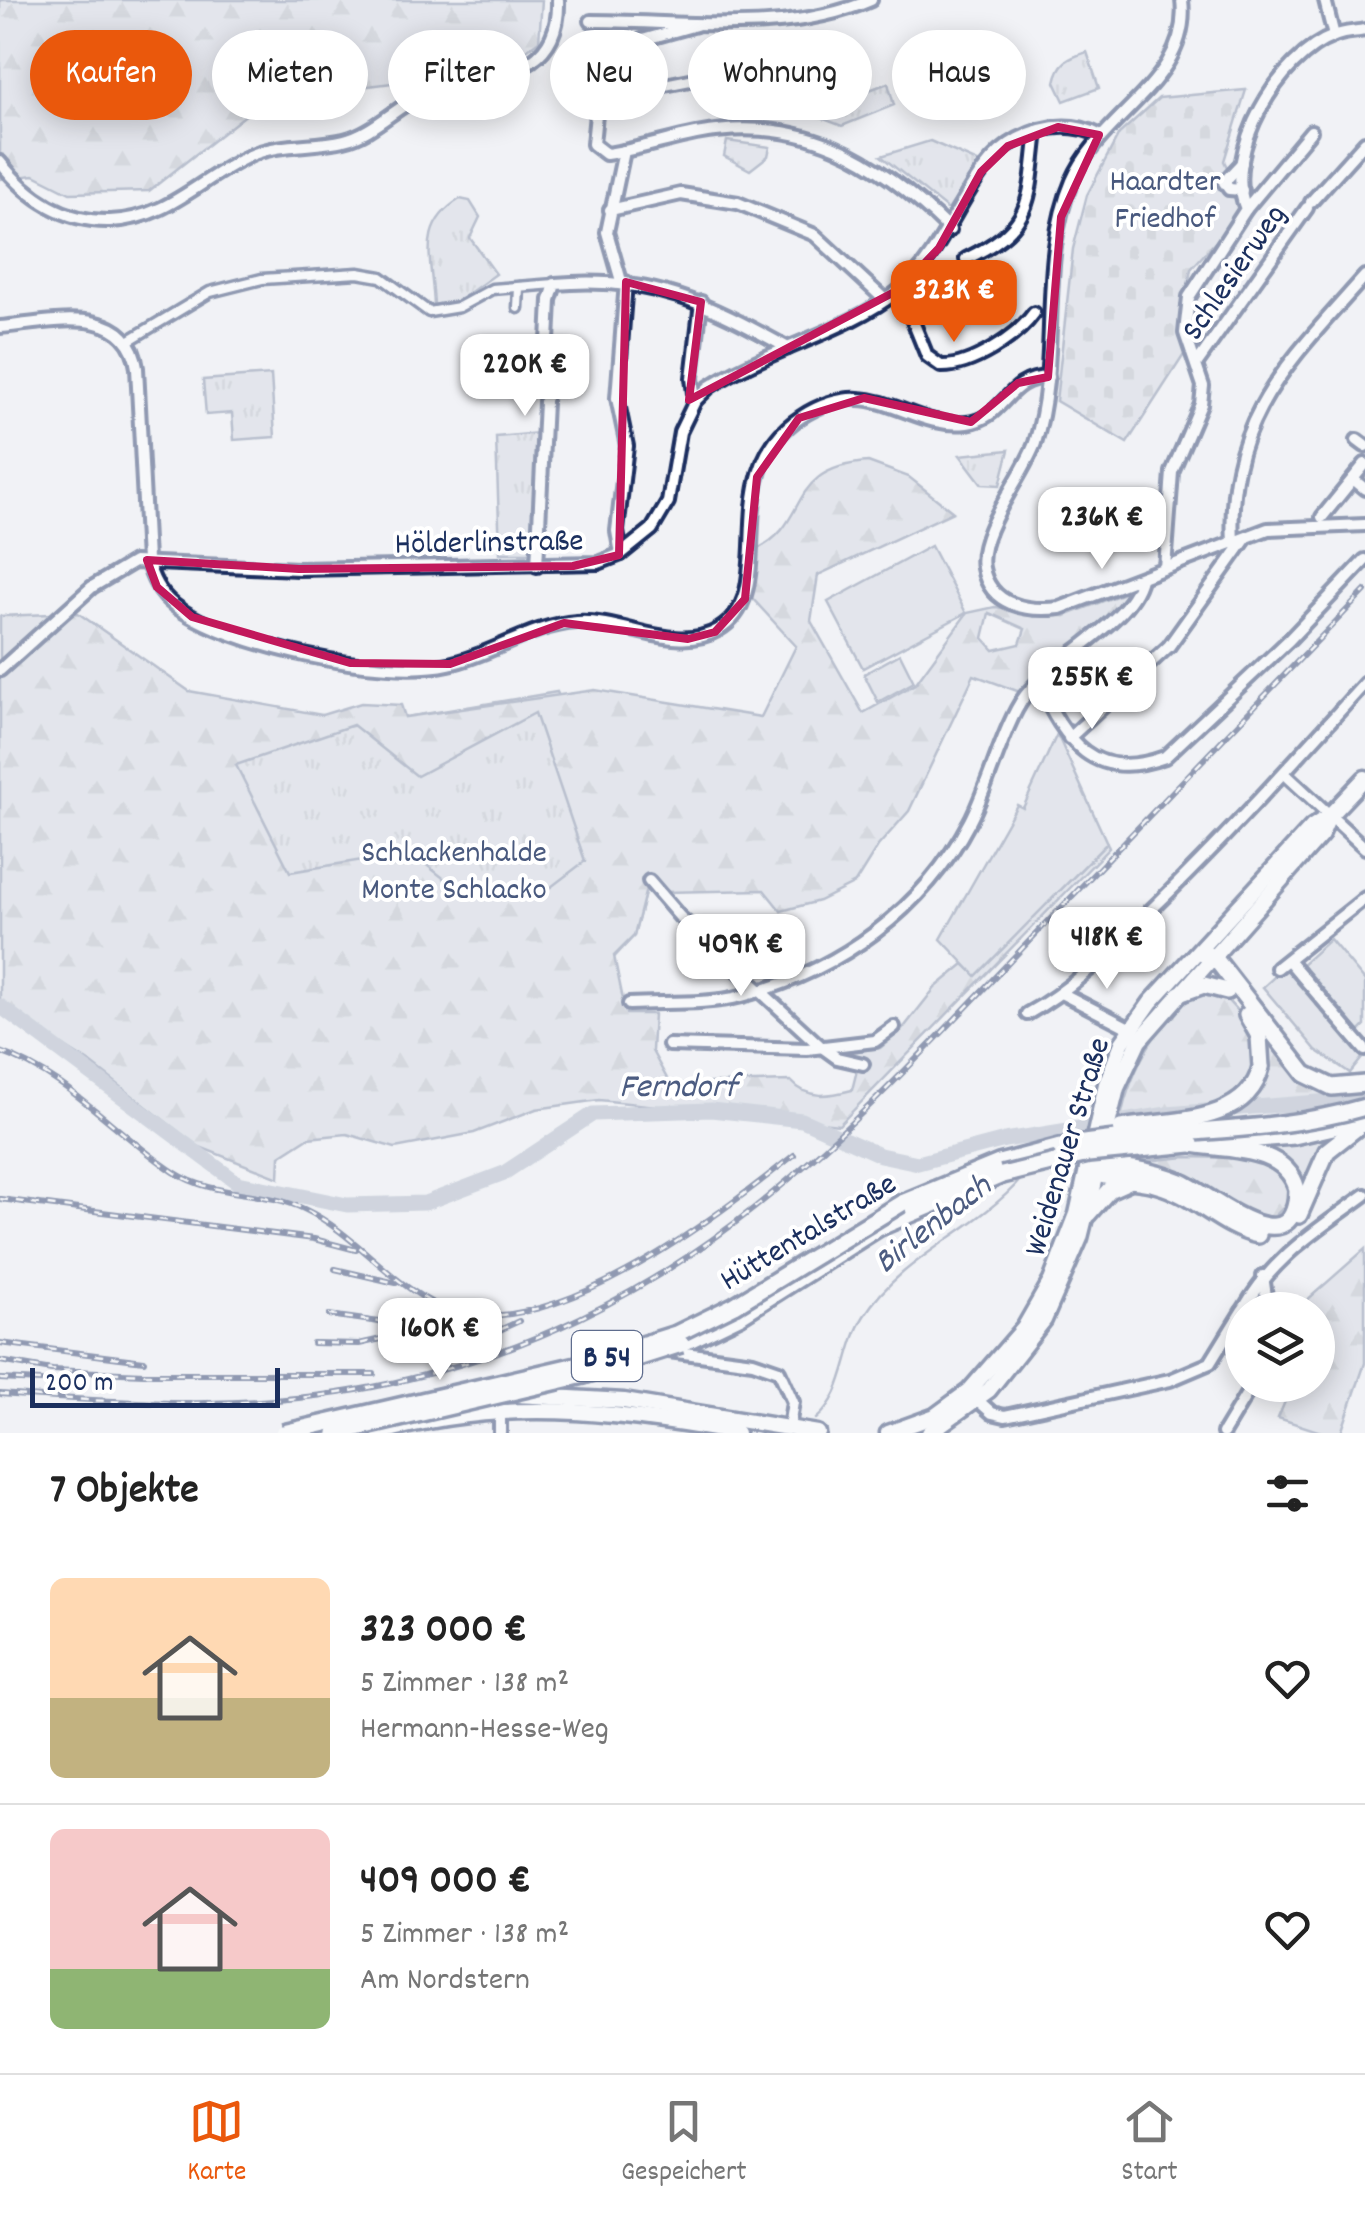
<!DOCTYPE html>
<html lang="de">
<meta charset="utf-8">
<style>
:root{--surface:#fff;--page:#f6f6f6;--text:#222;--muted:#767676;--line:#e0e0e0;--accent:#ea580c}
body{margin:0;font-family:Dekko,sans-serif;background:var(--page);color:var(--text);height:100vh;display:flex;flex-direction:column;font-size:38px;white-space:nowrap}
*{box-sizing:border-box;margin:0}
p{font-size:32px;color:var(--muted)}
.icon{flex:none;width:55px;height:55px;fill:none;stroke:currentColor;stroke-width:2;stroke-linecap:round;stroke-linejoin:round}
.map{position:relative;height:1433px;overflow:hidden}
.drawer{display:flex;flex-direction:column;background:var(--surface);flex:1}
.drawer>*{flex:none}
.hud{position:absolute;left:30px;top:30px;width:1305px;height:90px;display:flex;gap:20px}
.controls{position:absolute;left:1225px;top:1292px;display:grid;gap:20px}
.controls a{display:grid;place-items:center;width:110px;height:110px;border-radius:50%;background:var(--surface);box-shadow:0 5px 25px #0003;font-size:50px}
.scale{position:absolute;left:30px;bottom:25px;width:250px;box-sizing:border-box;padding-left:10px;border:5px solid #1b2f5e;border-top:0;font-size:28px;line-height:35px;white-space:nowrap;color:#1b2f5e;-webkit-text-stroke:8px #fff;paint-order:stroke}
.price{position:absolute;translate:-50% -85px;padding:0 22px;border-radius:20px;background:#fff;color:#222;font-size:32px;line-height:65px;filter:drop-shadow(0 2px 5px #0008)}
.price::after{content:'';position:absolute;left:50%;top:60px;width:30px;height:22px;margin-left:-15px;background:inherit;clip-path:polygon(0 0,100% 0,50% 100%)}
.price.selected{background:var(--accent);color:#fff}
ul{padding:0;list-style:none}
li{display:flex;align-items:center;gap:30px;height:250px;padding:0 50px}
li+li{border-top:2px solid var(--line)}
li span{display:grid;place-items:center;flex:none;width:280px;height:200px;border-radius:15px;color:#555}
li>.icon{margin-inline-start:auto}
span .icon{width:120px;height:120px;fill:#fffc;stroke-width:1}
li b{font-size:42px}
h2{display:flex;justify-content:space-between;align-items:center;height:120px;padding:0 50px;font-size:42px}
.pill{padding:0 35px;border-radius:45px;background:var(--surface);box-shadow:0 5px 25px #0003;font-size:35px;line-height:90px}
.pill.selected{background:var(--accent);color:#fff}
.menu{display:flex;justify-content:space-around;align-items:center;height:140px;border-top:2px solid var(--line);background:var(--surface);font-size:28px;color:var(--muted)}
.menu a{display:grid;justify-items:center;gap:5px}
.menu .selected{color:var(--accent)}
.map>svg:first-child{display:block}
.grass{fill:url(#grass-tufts);stroke:#76829e;stroke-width:2.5}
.forest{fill:url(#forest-firs);stroke:#76829e;stroke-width:2.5;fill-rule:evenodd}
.cemetery{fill:url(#cemetery-stones);stroke:#76829e;stroke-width:2.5}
.garden{fill:#d2d6df;stroke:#76829e;stroke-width:2.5}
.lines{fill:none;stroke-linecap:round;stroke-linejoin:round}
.stream{stroke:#707c9a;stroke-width:2.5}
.river{stroke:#a8b0c2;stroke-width:15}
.pedestrian-casing{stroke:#1b2f5e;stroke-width:15}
.minor-casing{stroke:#1b2f5e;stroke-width:18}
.secondary-casing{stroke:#1b2f5e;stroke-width:21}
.trunk-casing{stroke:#1b2f5e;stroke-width:22}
.pedestrian{stroke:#fff;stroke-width:8}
.minor{stroke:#fff;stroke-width:10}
.secondary{stroke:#fff;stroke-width:14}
.trunk{stroke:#fff;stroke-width:15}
.rail-casing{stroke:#1b2f5e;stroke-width:6}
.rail{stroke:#fff;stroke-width:2.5;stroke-dasharray:8;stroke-linecap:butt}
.trunk-bridge-casing{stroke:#1b2f5e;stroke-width:22;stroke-linecap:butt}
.trunk-bridge{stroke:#fff;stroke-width:15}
.marked{fill:none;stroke:#c2185b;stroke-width:8;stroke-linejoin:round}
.labels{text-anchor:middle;stroke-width:8;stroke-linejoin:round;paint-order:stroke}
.shield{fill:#fff;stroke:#5f6d8e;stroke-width:2.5}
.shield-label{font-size:30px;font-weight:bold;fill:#1b2f5e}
.park-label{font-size:32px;fill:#49597e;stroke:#fff}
.street-label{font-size:32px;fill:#1b2f5e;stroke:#fff}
.water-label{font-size:35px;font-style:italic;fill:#4c5c81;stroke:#fff}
</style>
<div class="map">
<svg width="1365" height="1433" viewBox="0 0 1365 1433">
<defs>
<pattern id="grass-tufts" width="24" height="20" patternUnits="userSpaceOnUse" patternTransform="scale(2.5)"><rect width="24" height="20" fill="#d2d6df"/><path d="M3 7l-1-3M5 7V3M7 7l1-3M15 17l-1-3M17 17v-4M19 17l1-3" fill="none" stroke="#b4b8c2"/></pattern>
<pattern id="forest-firs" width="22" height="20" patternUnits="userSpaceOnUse" patternTransform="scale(2.5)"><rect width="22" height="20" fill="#d2d6df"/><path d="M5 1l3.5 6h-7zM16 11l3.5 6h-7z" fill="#b4b8c2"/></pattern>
<pattern id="cemetery-stones" width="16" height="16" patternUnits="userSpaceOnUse" patternTransform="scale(2.5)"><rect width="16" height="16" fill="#d2d6df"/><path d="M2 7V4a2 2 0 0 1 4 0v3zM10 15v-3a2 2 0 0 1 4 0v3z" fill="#b4b8c2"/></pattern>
</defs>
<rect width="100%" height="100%" fill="#f1f2f5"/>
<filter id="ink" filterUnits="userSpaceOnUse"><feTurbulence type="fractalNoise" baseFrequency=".01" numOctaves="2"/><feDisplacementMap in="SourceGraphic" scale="20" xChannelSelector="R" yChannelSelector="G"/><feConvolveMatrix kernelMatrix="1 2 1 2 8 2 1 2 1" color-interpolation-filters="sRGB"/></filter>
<g filter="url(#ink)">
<g class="grass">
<path d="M1087,52L1099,88L1064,101L1055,82C1059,62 1068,58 1087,52Z"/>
<path d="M888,83L894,105L842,126L816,116L840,101Z"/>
<path d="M727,141L770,147L768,156L750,170L724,156Z"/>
<path d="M930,141L980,163L948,210L881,156Z"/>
<path d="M460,199L470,201L480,217L470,238L496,274L458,301L434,305C432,259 416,226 460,199Z"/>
<path d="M271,375L275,437L234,440L232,413L206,415L203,380Z"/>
<path d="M540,433L532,553H500L496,437Z"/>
<path d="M1009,450L1000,485L982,484L960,455Z"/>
<path d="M557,692L647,885L634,936L607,965L333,1022L178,703L268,740Z"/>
</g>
<g class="forest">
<path d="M0,0H542L539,41L511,61L479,72L266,99L149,191L70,193L34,175L0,179Z"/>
<path d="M868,462L909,477L953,512L818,575L811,621L863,713L915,684L967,613L995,607L1065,616L1129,591L1122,606L1020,692L974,675L909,811L878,846L855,883L819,901L781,911L764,890L663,892L647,885L634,936L614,956L626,1014H654L652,1051L670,1084L791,1081C808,1100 829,1096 852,1090L857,1070L831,1048L851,1052L880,1048L901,1031L935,988L964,964L976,975L1107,843L1109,848L839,1125L599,1100L536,1109L474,1133L395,1148L347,1134L308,1138L280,1156L279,1178L197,1146L92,1064L0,1006V616L78,613L189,691L322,715L361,703L401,705L405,717L595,690L761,717L796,646L752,598L755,550C812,524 783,468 868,462ZM989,613L1025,629L1020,644L994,650L983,638ZM535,713L585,861L551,887L525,899L460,891L410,852L290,872L236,765L353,725L417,776Z"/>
<path d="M1219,992C1238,1010 1264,1037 1254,1064C1252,1071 1250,1081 1246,1086C1228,1113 1151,1115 1121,1119C1126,1079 1170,986 1219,992Z"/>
<path d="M1268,1039L1304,1082L1334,1098L1250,1102L1268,1068Z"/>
<path d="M1326,1139L1303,1186L1287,1160L1264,1148Z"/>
<path d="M1186,1157L1235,1158L1275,1166L1291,1189L1289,1202L1272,1219L1244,1215L1187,1178L1134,1162Z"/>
<path d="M1365,1249V1363L1341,1433H1324L1278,1418L1292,1385H1318V1310L1278,1307L1277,1298L1305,1302Z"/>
</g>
<path class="cemetery" d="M1246,90L1224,161L1240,194L1235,220L1191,269L1182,317L1187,350L1127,443L1056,401L1073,249L1087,195L1119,134L1159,98Z"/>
<g class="garden">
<path d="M931,546L966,613L863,668L828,602Z"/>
<path d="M900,654L914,682L878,702L864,674Z"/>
<path d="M1057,734L1107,843L976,976L941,939L1017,805L1023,808Z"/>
<path d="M1330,939L1365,981V1026L1359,1032L1301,965Z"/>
<path d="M1285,967L1363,1057L1350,1073L1316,1050L1263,987Z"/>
</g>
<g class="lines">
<g class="stream">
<path d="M1058,1140L1071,1129"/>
<path d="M816,1419C847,1394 843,1349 864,1316C902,1256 976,1231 1022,1178"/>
</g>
<path class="river" d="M0,1006L238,1183L347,1205L425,1203L504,1173L593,1114L711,1110L802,1120L880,1155L918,1163L1005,1140L1167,1114L1343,1100L1365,1092"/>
<defs>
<g id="pedestrian">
<path d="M518,308L519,287"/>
<path d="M128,341L210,292L262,279L358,273L381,277L429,312L459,307L492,289L555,284"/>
</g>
<g id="minor">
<path d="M1182,0C1192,81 1100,114 1072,181C1037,262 1062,359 1035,443C1023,477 976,533 983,568C990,606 1028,612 1060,608L1268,529L1365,525"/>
<path d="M1325,0L1334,36"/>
<path d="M591,21C683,21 786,37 871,0"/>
<path d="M592,54L696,25"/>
<path d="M782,70L695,79L604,97L597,104L593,144L606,154C636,150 666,140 696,134C803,114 877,158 950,230"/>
<path d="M0,162C28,198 63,222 110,221C170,219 203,175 254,154C282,143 314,147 344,140C374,133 395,107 423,95C476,72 561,85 558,0"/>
<path d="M1242,190L1229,189L1224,182L1242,163"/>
<path d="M1311,202L1365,142"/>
<path d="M1246,209L1311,131"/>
<path d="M610,210L681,194L738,203L815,235L885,300"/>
<path d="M966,259C1036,225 1028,201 1037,131"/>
<path d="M621,281L607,232L624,151"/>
<path d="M900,289L927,356L941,366C971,367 1017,337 1034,313"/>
<path d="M0,327C47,323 128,301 137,368L147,560C152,578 159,593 174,605C226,646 384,679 449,664C494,654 531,625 577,622C623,619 676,654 718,630C784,593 714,473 801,417C874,370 905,430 967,423C1006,418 1005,378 1048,377"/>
<path d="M1197,363L1307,208"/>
<path d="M695,401L692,378L701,302"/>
<path d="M1357,440L1365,446"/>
<path d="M1353,479L1365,489"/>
<path d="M1322,517L1365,464"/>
<path d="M1233,543C1226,419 1287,364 1365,276"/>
<path d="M621,554L617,531L627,446L617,398L626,282"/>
<path d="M537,566L550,300L555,284C651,275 706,303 788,348"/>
<path d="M1165,568L1172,472L1201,404L1203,386L1185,333L1189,297L1246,209C1222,153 1279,56 1334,36C1343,32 1355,32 1365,30"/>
<path d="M0,670L92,587L134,562L299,569L598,563L621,554L652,529L668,502L680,432L695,401L709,387C769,348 844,334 901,289C951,247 966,166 1018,139C1045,125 1073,122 1099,135"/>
<path d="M1038,683C1066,742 1093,783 1165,757L1289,640L1365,560"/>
<path d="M1069,738L1169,646L1246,538"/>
<path d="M1285,774L1365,848"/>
<path d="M649,881L680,917L819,1045L837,1058L863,1064"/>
<path d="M1290,962L1365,1050"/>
<path d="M1277,968L1365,898"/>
<path d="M1063,994L1131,1029"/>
<path d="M629,1004C665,1002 707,1005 742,996C840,971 924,909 970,821C989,785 1004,724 1025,696C1054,658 1130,623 1141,579"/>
<path d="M1027,1014C1078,986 1114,946 1155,906C1229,834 1296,759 1365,683"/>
<path d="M669,1045L807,1049L875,1041L894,1027"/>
<path d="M1263,1276L1268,1310"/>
<path d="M1243,1310C1274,1256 1316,1231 1365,1195"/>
<path d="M669,1351L753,1362L779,1371L793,1402L789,1428"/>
<path d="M973,1396L992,1413L1005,1416L1170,1380L1210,1363L1242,1311"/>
<path d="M500,1433V1409"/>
<path d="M1223,1433L1252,1385"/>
</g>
<g id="secondary">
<path d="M516,1395L624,1401L818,1433"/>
<path d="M379,1433C500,1397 615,1411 737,1433"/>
<path d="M888,1433L935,1416L969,1391L1024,1328L1051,1281L1077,1214L1106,1084L1122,1043L1151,1002L1312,827L1329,816L1365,778"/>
<path d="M929,1433L989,1390L1044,1320L1080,1238L1117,1088L1139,1041L1321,835L1329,817"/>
</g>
<g id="trunk">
<path d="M1200,952L1214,957L1305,1074L1332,1087L1365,1084"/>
<path d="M1179,994L1204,985L1227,991"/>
<path d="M1247,1015L1259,1036L1261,1067"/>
<path d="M1220,1142L1294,1136L1355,1122"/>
<path d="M1088,1169C1117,1163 1154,1171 1181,1182C1210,1194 1296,1271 1297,1189C1285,1146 1228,1150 1191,1144"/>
<path d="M1088,1169C1110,1182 1134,1178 1158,1185C1195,1195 1221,1227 1258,1235"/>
<path d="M902,1203L999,1163L1060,1147"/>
<path d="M1088,1214L1109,1190L1127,1182"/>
<path d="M1299,1215L1327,1151L1365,1121"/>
<path d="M681,1344L741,1315L878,1228L1002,1175"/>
</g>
</defs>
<use href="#pedestrian" class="pedestrian-casing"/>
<use href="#minor" class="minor-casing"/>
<use href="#secondary" class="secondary-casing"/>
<use href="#trunk" class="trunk-casing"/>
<use href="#pedestrian" class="pedestrian"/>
<use href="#minor" class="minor"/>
<use href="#secondary" class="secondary"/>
<use href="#trunk" class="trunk"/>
<defs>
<g id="rail">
<path d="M0,1052C67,1075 115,1133 174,1172C214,1198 262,1189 304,1209C355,1233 389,1283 439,1306C543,1353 716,1217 794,1155"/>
<path d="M0,1199L314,1239L356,1250"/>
<path d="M335,1269L396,1283"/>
<path d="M329,1315L437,1330L489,1331"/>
<path d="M0,1343L144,1361"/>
<path d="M313,1343L359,1344L412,1332"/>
<path d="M442,1357L519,1321"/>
<path d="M0,1361L52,1370L144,1374H374"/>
<path d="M0,1379L41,1381"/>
<path d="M0,1394C132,1404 262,1412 392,1383C685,1316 837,1143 1034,936C1144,821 1255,706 1365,591"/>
</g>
</defs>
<use href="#rail" class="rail-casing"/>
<use href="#rail" class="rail"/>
<defs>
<g id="trunk-bridge">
<path d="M1121,1128C1167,1120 1248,1125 1261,1067"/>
<path d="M1060,1147C1162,1128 1265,1136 1365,1107"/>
<path d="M1002,1175L1088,1154L1191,1144"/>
<path d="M283,1433L581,1364L676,1334L735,1305L902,1203"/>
<path d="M336,1433L584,1375L681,1344"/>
</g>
</defs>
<use href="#trunk-bridge" class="trunk-bridge-casing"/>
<use href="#trunk-bridge" class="trunk-bridge"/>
</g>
</g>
<path d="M0 0H1365V1433H0ZM1058,127L1099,135L1061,217L1048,377L1018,383L971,422L864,398L799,418L757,477L745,599L715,632L688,639L564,623L450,664L350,663L192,617L157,587L147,560L299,569L573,566L619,555L626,282L701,302L689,400L900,289L939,248L981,172L1008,146Z" fill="#f1f2f5" fill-opacity=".55" fill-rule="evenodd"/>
<path class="marked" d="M1058,127L1099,135L1061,217L1048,377L1018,383L971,422L864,398L799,418L757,477L745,599L715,632L688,639L564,623L450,664L350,663L192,617L157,587L147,560L299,569L573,566L619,555L626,282L701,302L689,400L900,289L939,248L981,172L1008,146Z"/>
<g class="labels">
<rect class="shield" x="572" y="1331" width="70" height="50" rx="8"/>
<g class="shield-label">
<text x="607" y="1366">B 54</text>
</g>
<g class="park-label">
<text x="1165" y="190">Haardter<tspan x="1165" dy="37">Friedhof</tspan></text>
<text x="454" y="861">Schlackenhalde<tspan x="454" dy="37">Monte Schlacko</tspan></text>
</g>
<g class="street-label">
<text transform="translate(1232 271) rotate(-55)" y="11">Schlesierweg</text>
<text transform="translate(489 540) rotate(-1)" y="11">Hölderlinstraße</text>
<text transform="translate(1065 1146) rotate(-73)" y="11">Weidenauer Straße</text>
<text transform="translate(807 1230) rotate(-31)" y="11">Hüttentalstraße</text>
</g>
<g class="water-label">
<text x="678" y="1096">Ferndorf</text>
<text transform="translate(931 1222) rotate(-38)" y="12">Birlenbach</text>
</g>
</g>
</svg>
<div class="controls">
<a><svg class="icon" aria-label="layers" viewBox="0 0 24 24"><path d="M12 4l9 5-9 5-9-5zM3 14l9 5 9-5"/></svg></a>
</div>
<div class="scale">200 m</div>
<b class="price selected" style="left:954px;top:345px">323K €</b>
<b class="price" style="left:525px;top:419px">220K €</b>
<b class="price" style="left:1102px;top:572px">236K €</b>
<b class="price" style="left:1092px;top:732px">255K €</b>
<b class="price" style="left:1107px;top:992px">418K €</b>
<b class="price" style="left:741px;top:999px">409K €</b>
<b class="price" style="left:440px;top:1383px">160K €</b>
<div class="hud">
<a class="pill selected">Kaufen</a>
<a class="pill">Mieten</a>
<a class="pill">Filter</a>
<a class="pill">Neu</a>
<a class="pill">Wohnung</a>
<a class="pill">Haus</a>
</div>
</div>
<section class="drawer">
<h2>7 Objekte<svg class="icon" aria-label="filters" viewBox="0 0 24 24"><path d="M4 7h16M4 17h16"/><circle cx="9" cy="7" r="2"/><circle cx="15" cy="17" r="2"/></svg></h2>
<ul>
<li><span style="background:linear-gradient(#ffd9b3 60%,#c2b280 0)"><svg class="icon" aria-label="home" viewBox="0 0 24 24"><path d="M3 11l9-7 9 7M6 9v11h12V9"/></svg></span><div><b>323 000 €</b><p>5 Zimmer · 138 m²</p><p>Hermann-Hesse-Weg</p></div><svg class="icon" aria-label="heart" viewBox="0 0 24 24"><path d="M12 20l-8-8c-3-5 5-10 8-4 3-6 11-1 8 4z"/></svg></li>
<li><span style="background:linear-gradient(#f6c9c9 70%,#8fb573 0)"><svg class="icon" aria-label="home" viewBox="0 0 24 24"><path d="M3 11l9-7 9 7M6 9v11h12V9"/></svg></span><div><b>409 000 €</b><p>5 Zimmer · 138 m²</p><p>Am Nordstern</p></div><svg class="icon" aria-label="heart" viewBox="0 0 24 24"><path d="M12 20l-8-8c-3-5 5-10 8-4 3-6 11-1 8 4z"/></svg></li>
</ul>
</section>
<nav class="menu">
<a class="selected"><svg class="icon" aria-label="map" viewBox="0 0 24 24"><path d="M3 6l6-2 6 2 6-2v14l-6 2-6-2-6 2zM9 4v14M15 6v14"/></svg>Karte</a>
<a><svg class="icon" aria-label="saved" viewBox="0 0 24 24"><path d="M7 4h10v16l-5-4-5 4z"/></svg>Gespeichert</a>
<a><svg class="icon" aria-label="home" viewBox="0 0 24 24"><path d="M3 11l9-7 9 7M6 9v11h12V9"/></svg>Start</a>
</nav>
